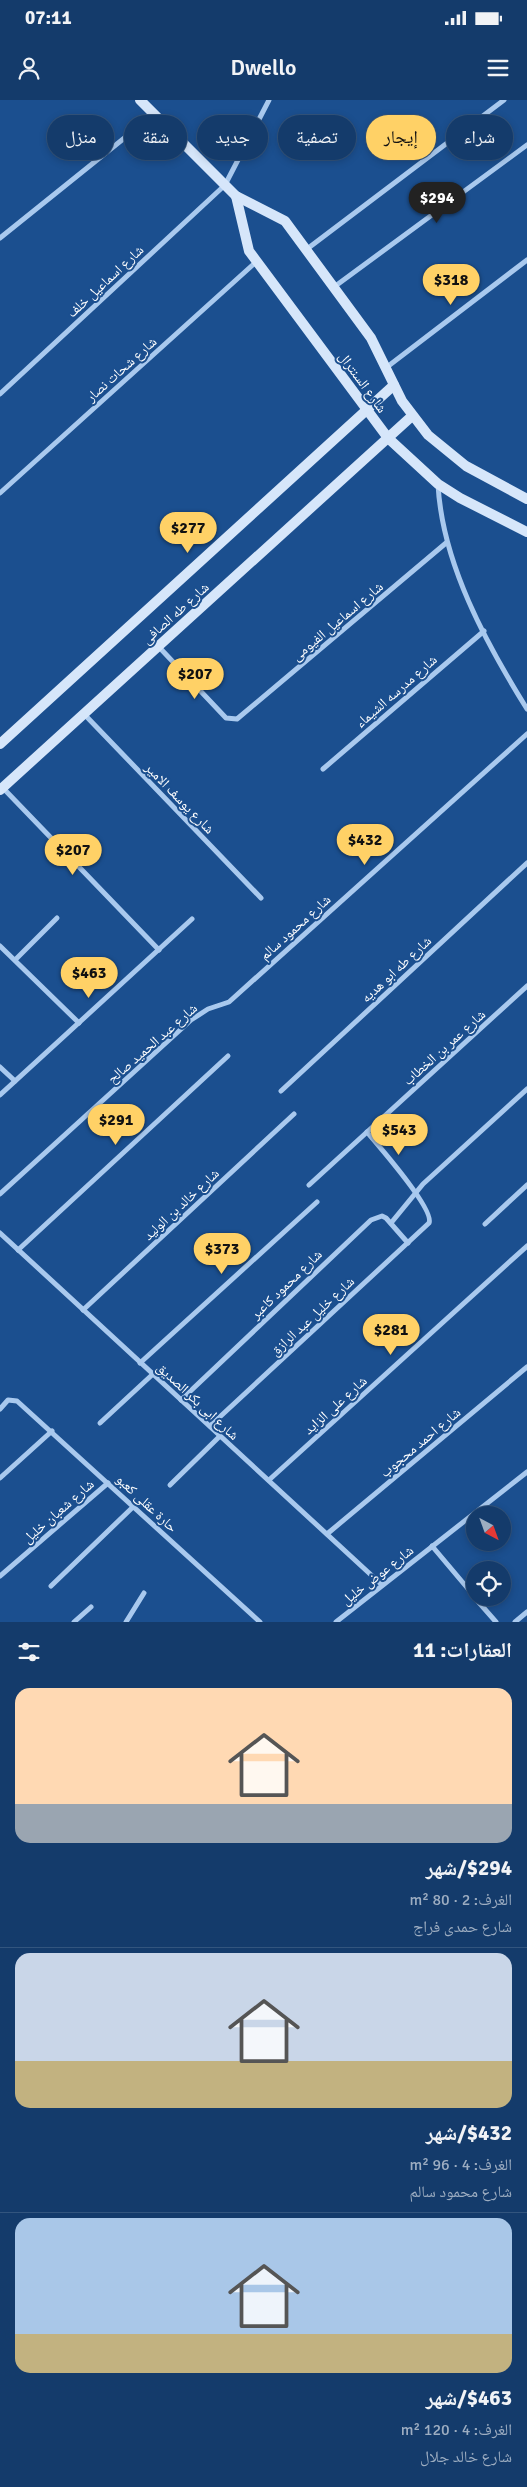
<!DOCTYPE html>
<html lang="ar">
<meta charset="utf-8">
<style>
:root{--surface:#143b6b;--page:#1d4271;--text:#f1f3f6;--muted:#9dadc1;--line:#33557e;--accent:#ffd166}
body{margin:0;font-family:Signika,"Noto Naskh Arabic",sans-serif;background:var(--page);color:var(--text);direction:rtl;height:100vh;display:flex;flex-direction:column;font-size:19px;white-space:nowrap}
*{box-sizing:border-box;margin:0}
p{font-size:16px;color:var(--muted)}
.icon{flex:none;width:28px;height:28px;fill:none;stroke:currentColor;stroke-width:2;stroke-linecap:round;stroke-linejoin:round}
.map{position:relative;height:1522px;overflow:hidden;direction:ltr}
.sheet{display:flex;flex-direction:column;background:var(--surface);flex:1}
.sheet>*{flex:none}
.top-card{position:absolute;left:15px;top:15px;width:498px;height:45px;direction:rtl;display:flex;gap:10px}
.needle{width:32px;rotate:139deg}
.controls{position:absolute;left:466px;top:1406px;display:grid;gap:10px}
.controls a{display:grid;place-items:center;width:45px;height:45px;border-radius:50%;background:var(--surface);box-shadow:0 2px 8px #0003,0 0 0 1px var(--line);font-size:25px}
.price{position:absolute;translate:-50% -42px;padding:0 11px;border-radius:18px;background:var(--accent);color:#111;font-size:16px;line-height:32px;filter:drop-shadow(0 1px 2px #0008)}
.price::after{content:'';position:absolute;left:50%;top:30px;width:15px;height:11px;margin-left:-8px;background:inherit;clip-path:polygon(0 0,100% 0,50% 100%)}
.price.selected{background:#222;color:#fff}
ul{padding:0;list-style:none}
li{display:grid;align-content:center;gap:10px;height:265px;padding:0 15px}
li+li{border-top:1px solid var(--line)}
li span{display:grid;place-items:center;height:155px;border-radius:15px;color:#555}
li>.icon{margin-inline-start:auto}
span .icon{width:90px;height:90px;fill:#fffc;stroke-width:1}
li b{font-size:21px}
h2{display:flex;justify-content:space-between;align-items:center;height:60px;padding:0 15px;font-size:21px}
.pill{padding:0 18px;border-radius:22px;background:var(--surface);box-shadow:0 2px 8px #0003,0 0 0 1px var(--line);font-size:18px;line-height:45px}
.pill.selected{background:var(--accent);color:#111}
.status{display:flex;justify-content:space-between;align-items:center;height:35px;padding:0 25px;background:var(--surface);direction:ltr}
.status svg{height:14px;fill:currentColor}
header{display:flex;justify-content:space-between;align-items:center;height:65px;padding:0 15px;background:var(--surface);font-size:22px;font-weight:600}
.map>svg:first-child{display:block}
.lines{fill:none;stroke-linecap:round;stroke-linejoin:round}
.street{stroke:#a9c9ee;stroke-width:5}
.secondary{stroke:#d6e6fa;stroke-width:10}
.labels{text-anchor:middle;stroke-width:4;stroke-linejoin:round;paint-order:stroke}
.street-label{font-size:14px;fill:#fff;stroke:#1b4f8f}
</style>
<div class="status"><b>07:11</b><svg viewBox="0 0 49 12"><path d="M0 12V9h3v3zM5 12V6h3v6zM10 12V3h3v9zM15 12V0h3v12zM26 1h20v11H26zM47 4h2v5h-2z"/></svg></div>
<header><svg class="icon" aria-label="menu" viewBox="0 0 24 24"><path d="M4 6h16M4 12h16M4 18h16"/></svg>Dwello<svg class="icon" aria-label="person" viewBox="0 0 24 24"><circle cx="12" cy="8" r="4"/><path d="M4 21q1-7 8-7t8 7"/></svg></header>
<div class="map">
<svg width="527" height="1522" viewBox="0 0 527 1522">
<rect width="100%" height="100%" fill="#1b4f8f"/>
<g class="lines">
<g class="street">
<path d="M0,138L153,15"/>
<path d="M307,149L504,0"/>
<path d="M334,187L527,45"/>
<path d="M387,267L527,160"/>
<path d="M0,294L225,85L269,0"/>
<path d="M438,384C442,463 486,543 527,609"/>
<path d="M0,393L257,161"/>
<path d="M158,546L226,618L237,619L446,443"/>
<path d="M84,614L261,798"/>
<path d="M323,669L484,531"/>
<path d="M3,688L159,850"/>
<path d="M0,846L79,923"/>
<path d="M15,860L57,818"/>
<path d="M0,967L15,981"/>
<path d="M281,991L527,763"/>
<path d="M0,995L192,819"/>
<path d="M309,1085L527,886"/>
<path d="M0,1094L191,920L208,909L229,902L527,634"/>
<path d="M391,1123L423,1084L527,989"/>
<path d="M485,1124L527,1085"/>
<path d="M0,1133L382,1485"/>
<path d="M18,1150L228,956"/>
<path d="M83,1210L294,1014"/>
<path d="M140,1263L317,1102"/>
<path d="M181,1300L371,1120L382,1116L386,1118L408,1143"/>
<path d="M0,1309L8,1300L17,1301L260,1522"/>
<path d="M100,1323L153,1274"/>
<path d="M210,1326L429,1123C435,1110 378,1045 367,1032"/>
<path d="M0,1378L52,1331"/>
<path d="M269,1380L527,1146"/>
<path d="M170,1385L220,1336"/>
<path d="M327,1434L527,1267"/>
<path d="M432,1446L475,1497"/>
<path d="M0,1476L108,1383"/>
<path d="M51,1486L134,1406"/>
<path d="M475,1498L496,1522"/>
<path d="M74,1522L91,1507"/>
<path d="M126,1522L144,1493"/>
<path d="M336,1522L527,1372"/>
<path d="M515,1522L527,1512"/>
</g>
<g class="secondary">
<path d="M140,0L236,96L285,121L371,238L402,301L428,335L466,366L527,399"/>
<path d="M236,96L249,151L388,338L438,384L460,398L527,432"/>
<path d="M0,644L394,285"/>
<path d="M0,690L412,316"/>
</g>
</g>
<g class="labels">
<g class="street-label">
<text transform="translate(105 181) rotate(-43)" y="5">شارع اسماعيل خلف</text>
<text transform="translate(121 269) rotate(-42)" y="5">شارع شحات نصار</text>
<text transform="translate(363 282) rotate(54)" y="5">شارع السنترال</text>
<text transform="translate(175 513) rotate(-42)" y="5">شارع طه الصافى</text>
<text transform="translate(337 521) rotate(-40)" y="5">شارع اسماعيل الفيومى</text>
<text transform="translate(396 591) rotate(-41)" y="5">شارع مدرسه الشيماء</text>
<text transform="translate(180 698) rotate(46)" y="5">شارع يوسف الامير</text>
<text transform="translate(295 827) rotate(-42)" y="5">شارع محمود سالم</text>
<text transform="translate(396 869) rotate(-43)" y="5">شارع طه ابو هديه</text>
<text transform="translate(152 943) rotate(-41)" y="5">شارع عبد الحميد صالح</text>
<text transform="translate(444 947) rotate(-42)" y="5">شارع عمر بن الخطاب</text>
<text transform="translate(181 1104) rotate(-43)" y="5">شارع خالد بن الوليد</text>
<text transform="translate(286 1184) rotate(-44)" y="5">شارع محمود كاعبر</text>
<text transform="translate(312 1216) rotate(-43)" y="5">شارع خليل عبد الرازق</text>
<text transform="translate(198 1301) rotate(43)" y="5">شارع ابى بكر الصديق</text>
<text transform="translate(335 1305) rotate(-42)" y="5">شارع على الزايد</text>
<text transform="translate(420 1342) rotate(-40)" y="5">شارع احمد محجوب</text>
<text transform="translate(147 1403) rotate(43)" y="5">حارة عقلى كعبو</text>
<text transform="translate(58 1411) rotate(-41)" y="5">شارع شعبان خليل</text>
<text transform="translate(377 1475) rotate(-38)" y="5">شارع عوض خليل</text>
</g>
</g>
</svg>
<div class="controls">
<a><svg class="needle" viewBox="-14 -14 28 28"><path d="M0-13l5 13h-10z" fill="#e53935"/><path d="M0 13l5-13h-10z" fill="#9dadc1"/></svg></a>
<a><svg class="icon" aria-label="locate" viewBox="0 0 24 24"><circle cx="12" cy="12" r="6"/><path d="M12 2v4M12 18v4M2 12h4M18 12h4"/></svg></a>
</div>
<b class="price selected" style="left:437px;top:124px">$294</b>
<b class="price" style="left:451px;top:206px">$318</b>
<b class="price" style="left:188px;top:454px">$277</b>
<b class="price" style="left:195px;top:600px">$207</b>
<b class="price" style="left:365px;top:766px">$432</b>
<b class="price" style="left:73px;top:776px">$207</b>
<b class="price" style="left:89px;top:899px">$463</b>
<b class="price" style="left:116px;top:1046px">$291</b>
<b class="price" style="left:399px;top:1056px">$543</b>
<b class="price" style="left:222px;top:1175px">$373</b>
<b class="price" style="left:391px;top:1256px">$281</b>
<div class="top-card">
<a class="pill">شراء</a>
<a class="pill selected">إيجار</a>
<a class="pill">تصفية</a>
<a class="pill">جديد</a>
<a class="pill">شقة</a>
<a class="pill">منزل</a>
</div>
</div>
<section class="sheet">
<h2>العقارات: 11<svg class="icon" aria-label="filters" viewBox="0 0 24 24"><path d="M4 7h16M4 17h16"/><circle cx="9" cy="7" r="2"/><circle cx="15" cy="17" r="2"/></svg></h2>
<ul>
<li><span style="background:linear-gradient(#ffd9b3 75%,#9aa5b1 0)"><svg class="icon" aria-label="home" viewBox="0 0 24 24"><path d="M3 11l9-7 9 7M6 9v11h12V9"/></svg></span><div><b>$294/شهر</b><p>الغرف: 2 · 80 m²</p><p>شارع حمدى فراج</p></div></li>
<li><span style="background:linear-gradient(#c9d6e8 70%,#c2b280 0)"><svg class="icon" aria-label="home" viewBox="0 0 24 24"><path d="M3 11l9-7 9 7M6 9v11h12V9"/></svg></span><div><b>$432/شهر</b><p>الغرف: 4 · 96 m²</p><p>شارع محمود سالم</p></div></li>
<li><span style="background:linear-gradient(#a9c7e8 75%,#c2b280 0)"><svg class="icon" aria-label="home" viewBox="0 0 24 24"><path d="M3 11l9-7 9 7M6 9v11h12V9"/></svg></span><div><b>$463/شهر</b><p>الغرف: 4 · 120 m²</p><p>شارع خالد جلال</p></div></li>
</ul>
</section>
